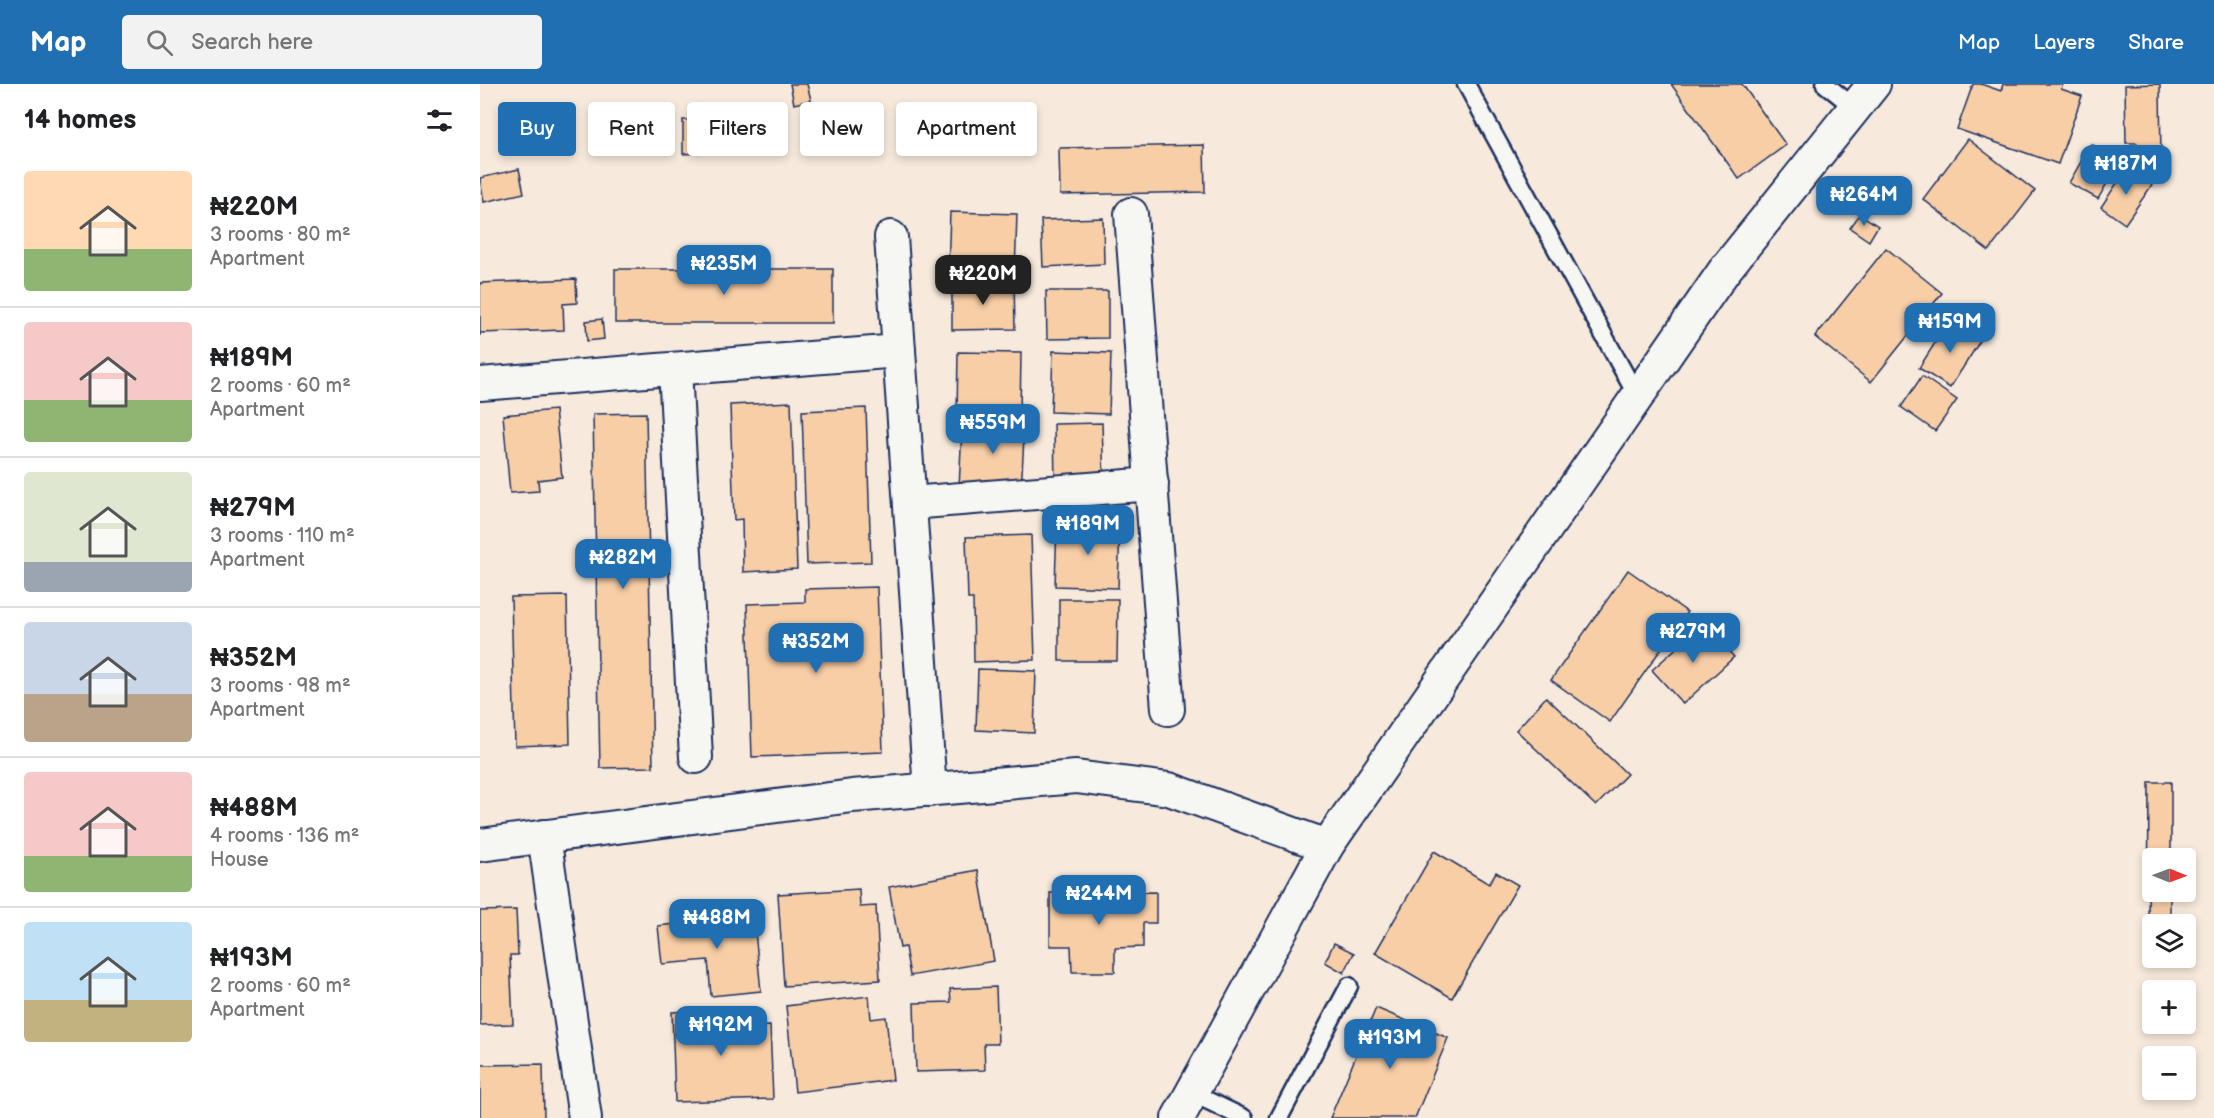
<!DOCTYPE html>
<meta charset="utf-8">
<style>
:root{--surface:#fff;--page:#f2f2f2;--text:#202124;--muted:#757577;--line:#e0e0e0;--accent:#1f6fb2}
body{margin:0;font-family:"Balsamiq Sans",sans-serif;background:var(--page);color:var(--text);height:100vh;display:flex;flex-direction:column;font-size:22px;white-space:nowrap}
*{box-sizing:border-box;margin:0}
p{font-size:20px;color:var(--muted)}
.icon{flex:none;width:33px;height:33px;fill:none;stroke:currentColor;stroke-width:2;stroke-linecap:round;stroke-linejoin:round}
.map{position:relative;flex:1;overflow:hidden}
.panel{display:flex;flex-direction:column;background:var(--surface);width:480px}
.panel>*{flex:none}
.top-card{position:absolute;left:18px;top:18px;width:570px;height:54px;display:flex;gap:12px}
.needle{width:39px;rotate:91deg}
.buttons{position:absolute;left:1662px;top:764px;display:grid;gap:12px}
.buttons a{display:grid;place-items:center;width:54px;height:54px;border-radius:6px;background:var(--surface);box-shadow:0 3px 9px #0003;font-size:30px}
.price{position:absolute;translate:-50% -51px;padding:0 14px;border-radius:12px;background:var(--accent);color:#fff;font-size:20px;line-height:39px;filter:drop-shadow(0 2px 3px #0008)}
.price::after{content:'';position:absolute;left:50%;top:36px;width:18px;height:14px;margin-left:-9px;background:inherit;clip-path:polygon(0 0,100% 0,50% 100%)}
.price.active{background:#222;color:#fff}
ul{padding:0;list-style:none}
li{display:flex;align-items:center;gap:18px;height:150px;padding:0 24px}
li+li{border-top:2px solid var(--line)}
li span{display:grid;place-items:center;flex:none;width:168px;height:120px;border-radius:6px;color:#555}
li>.icon{margin-inline-start:auto}
span .icon{width:72px;height:72px;fill:#fffc;stroke-width:1}
li b{font-size:26px}
h2{display:flex;justify-content:space-between;align-items:center;height:72px;padding:0 24px;font-size:26px}
.chip{padding:0 21px;border-radius:6px;background:var(--surface);box-shadow:0 3px 9px #0003;font-size:21px;line-height:54px}
.chip.active{background:var(--accent);color:#fff}
header{display:flex;align-items:center;gap:36px;box-sizing:border-box;height:84px;padding:0 30px;background:var(--accent);color:#fff}
header strong{font-size:28px}
nav{display:flex;gap:33px;margin-inline-start:auto;font-size:21px}
.search{width:420px;height:54px;background:var(--page);display:flex;align-items:center;gap:15px;box-sizing:border-box;padding:0 21px;border-radius:6px;color:var(--muted);font-size:22px}
main{display:flex;flex:1;min-height:0}
.map>svg:first-child{display:block}
.building{fill:#f8cea7;stroke:#1b2f5e;stroke-width:1.5}
.lines{fill:none;stroke-linecap:round;stroke-linejoin:round}
.lane-casing{stroke:#1b2f5e;stroke-width:21}
.street-casing{stroke:#1b2f5e;stroke-width:36}
.lane{stroke:#f6f6f2;stroke-width:16}
.street{stroke:#f6f6f2;stroke-width:32}
</style>
<header>
<strong>Map</strong>
<div class="search"><svg class="icon" aria-label="search" viewBox="0 0 24 24"><circle cx="10" cy="10" r="6"/><path d="M15 15l6 6"/></svg>Search here</div>
<nav><a>Map</a><a>Layers</a><a>Share</a></nav>
</header>
<main>
<section class="panel">
<h2>14 homes<svg class="icon" aria-label="filters" viewBox="0 0 24 24"><path d="M4 7h16M4 17h16"/><circle cx="9" cy="7" r="2"/><circle cx="15" cy="17" r="2"/></svg></h2>
<ul>
<li><span style="background:linear-gradient(#ffd9b3 65%,#8fb573 0)"><svg class="icon" aria-label="home" viewBox="0 0 24 24"><path d="M3 11l9-7 9 7M6 9v11h12V9"/></svg></span><div><b>₦220M</b><p>3 rooms · 80 m²</p><p>Apartment</p></div></li>
<li><span style="background:linear-gradient(#f6c9c9 65%,#8fb573 0)"><svg class="icon" aria-label="home" viewBox="0 0 24 24"><path d="M3 11l9-7 9 7M6 9v11h12V9"/></svg></span><div><b>₦189M</b><p>2 rooms · 60 m²</p><p>Apartment</p></div></li>
<li><span style="background:linear-gradient(#dfe7d0 75%,#9aa5b1 0)"><svg class="icon" aria-label="home" viewBox="0 0 24 24"><path d="M3 11l9-7 9 7M6 9v11h12V9"/></svg></span><div><b>₦279M</b><p>3 rooms · 110 m²</p><p>Apartment</p></div></li>
<li><span style="background:linear-gradient(#c9d6e8 60%,#b9a48a 0)"><svg class="icon" aria-label="home" viewBox="0 0 24 24"><path d="M3 11l9-7 9 7M6 9v11h12V9"/></svg></span><div><b>₦352M</b><p>3 rooms · 98 m²</p><p>Apartment</p></div></li>
<li><span style="background:linear-gradient(#f6c9c9 70%,#8fb573 0)"><svg class="icon" aria-label="home" viewBox="0 0 24 24"><path d="M3 11l9-7 9 7M6 9v11h12V9"/></svg></span><div><b>₦488M</b><p>4 rooms · 136 m²</p><p>House</p></div></li>
<li><span style="background:linear-gradient(#bfe0f5 65%,#c2b280 0)"><svg class="icon" aria-label="home" viewBox="0 0 24 24"><path d="M3 11l9-7 9 7M6 9v11h12V9"/></svg></span><div><b>₦193M</b><p>2 rooms · 60 m²</p><p>Apartment</p></div></li>
</ul>
</section>
<div class="map">
<svg width="1734" height="1034" viewBox="0 0 1734 1034">
<rect width="100%" height="100%" fill="#f7eadc"/>
<filter id="ink" filterUnits="userSpaceOnUse"><feTurbulence type="fractalNoise" baseFrequency=".0167" numOctaves="2"/><feDisplacementMap in="SourceGraphic" scale="12" xChannelSelector="R" yChannelSelector="G"/><feConvolveMatrix kernelMatrix="1 2 1 2 8 2 1 2 1" color-interpolation-filters="sRGB"/></filter>
<g filter="url(#ink)">
<g class="building">
<path d="M310,0H327L331,16L314,20Z"/>
<path d="M1191,0H1262L1306,61L1259,95Z"/>
<path d="M1493,0H1501L1521,7L1523,0H1583L1581,5L1602,12L1578,80L1477,45Z"/>
<path d="M1680,0L1681,77L1658,78L1657,59H1646L1645,1Z"/>
<path d="M203,36H219L220,69L203,70Z"/>
<path d="M1488,55L1555,107L1509,167L1443,115Z"/>
<path d="M1611,60L1640,76L1618,115L1589,99Z"/>
<path d="M724,61L725,108L580,111L579,64Z"/>
<path d="M1647,84L1672,101L1645,140L1621,123Z"/>
<path d="M39,85L44,109L4,118L0,94Z"/>
<path d="M470,128L537,130L535,190L468,187Z"/>
<path d="M1380,130L1398,142L1389,157L1370,144Z"/>
<path d="M623,134L624,180L563,183L561,136Z"/>
<path d="M1406,164L1462,209L1391,298L1335,253Z"/>
<rect x="135" y="185" width="218" height="54"/>
<path d="M96,195L97,219L83,220L84,246L0,249V252V199Z"/>
<path d="M534,197L535,245L472,246V198Z"/>
<path d="M566,207H628V254L567,255Z"/>
<path d="M122,235L124,255L107,257L106,237Z"/>
<path d="M1469,237L1500,257L1470,304L1439,284Z"/>
<path d="M573,267L631,269L629,330L571,328Z"/>
<path d="M478,268L541,269L540,332L477,331Z"/>
<path d="M1442,292L1477,316L1455,347L1421,323Z"/>
<path d="M311,318L317,485L263,488L262,435L254,436L250,321Z"/>
<path d="M386,324L391,478L327,480L322,327Z"/>
<path d="M75,326L82,393L58,396L59,407L30,409L23,331Z"/>
<path d="M166,329L173,683L120,684L113,330Z"/>
<path d="M494,333L545,335L541,408L479,404L482,344H493Z"/>
<path d="M622,339L624,400L575,401L574,340Z"/>
<path d="M577,439L640,441L638,504L575,502Z"/>
<path d="M551,451L555,576L494,578L493,515H488L486,453Z"/>
<path d="M1148,486L1207,528L1130,638L1071,596Z"/>
<path d="M397,503L403,668L272,673L267,520L325,518V505Z"/>
<path d="M87,512L90,660L35,662L31,513Z"/>
<path d="M579,515H638L637,577H579Z"/>
<path d="M1223,540L1254,573L1203,620L1172,586Z"/>
<path d="M498,585L556,587L554,649L496,646Z"/>
<path d="M1066,613L1147,690L1116,722L1036,646Z"/>
<path d="M1669,698H1691V774H1672V807H1690V840H1672V853H1668Z"/>
<path d="M954,767L1009,800L1016,788L1038,801L972,914L895,869Z"/>
<path d="M498,786L514,877L430,892L425,863L420,864L409,803Z"/>
<path d="M379,805L380,823L396,822L400,896L304,902L298,810Z"/>
<path d="M676,808V839H663V863L635,864V888H592L591,862H570V809Z"/>
<path d="M36,826L38,871H30L33,940L0,941V827Z"/>
<path d="M273,828L281,907L231,912L228,876L182,880L178,842L213,838L212,834Z"/>
<path d="M854,859L874,869L864,889L845,878Z"/>
<path d="M516,903L518,960H504L505,986L436,988L434,919L471,918L470,905Z"/>
<path d="M389,912L391,935L406,933L413,996L315,1008L306,922Z"/>
<path d="M896,924L968,954L935,1034H850Z"/>
<path d="M270,925L271,943L290,942L293,1015L195,1018L192,928Z"/>
<path d="M63,980L64,1034H0V981Z"/>
</g>
<g class="lines">
<defs>
<g id="lane">
<path d="M986,0L1157,312"/>
<path d="M1345,0L1375,24"/>
<path d="M712,1009L764,1034"/>
<path d="M799,1034L869,902"/>
</g>
<g id="street">
<path d="M651,130L688,625"/>
<path d="M411,153L450,706"/>
<path d="M195,285L216,673"/>
<path d="M0,300L419,267"/>
<path d="M430,419L672,400"/>
<path d="M64,752L105,1034"/>
<path d="M0,761L372,712L596,693L689,705L847,762"/>
<path d="M698,1034L847,762L1244,187L1394,0"/>
</g>
</defs>
<use href="#lane" class="lane-casing"/>
<use href="#street" class="street-casing"/>
<use href="#lane" class="lane"/>
<use href="#street" class="street"/>
</g>
</g>
</svg>
<div class="buttons">
<a><svg class="needle" viewBox="-14 -14 28 28"><path d="M0-13l5 13h-10z" fill="#e53935"/><path d="M0 13l5-13h-10z" fill="#757577"/></svg></a>
<a><svg class="icon" aria-label="layers" viewBox="0 0 24 24"><path d="M12 4l9 5-9 5-9-5zM3 14l9 5 9-5"/></svg></a>
<a>+</a>
<a>−</a>
</div>
<b class="price" style="left:1646px;top:112px">₦187M</b>
<b class="price" style="left:1384px;top:143px">₦264M</b>
<b class="price" style="left:244px;top:212px">₦235M</b>
<b class="price active" style="left:503px;top:222px">₦220M</b>
<b class="price" style="left:1470px;top:270px">₦159M</b>
<b class="price" style="left:513px;top:371px">₦559M</b>
<b class="price" style="left:608px;top:472px">₦189M</b>
<b class="price" style="left:143px;top:506px">₦282M</b>
<b class="price" style="left:1213px;top:580px">₦279M</b>
<b class="price" style="left:336px;top:590px">₦352M</b>
<b class="price" style="left:619px;top:842px">₦244M</b>
<b class="price" style="left:237px;top:866px">₦488M</b>
<b class="price" style="left:241px;top:973px">₦192M</b>
<b class="price" style="left:910px;top:986px">₦193M</b>
<div class="top-card">
<a class="chip active">Buy</a>
<a class="chip">Rent</a>
<a class="chip">Filters</a>
<a class="chip">New</a>
<a class="chip">Apartment</a>
</div>
</div>
</main>
